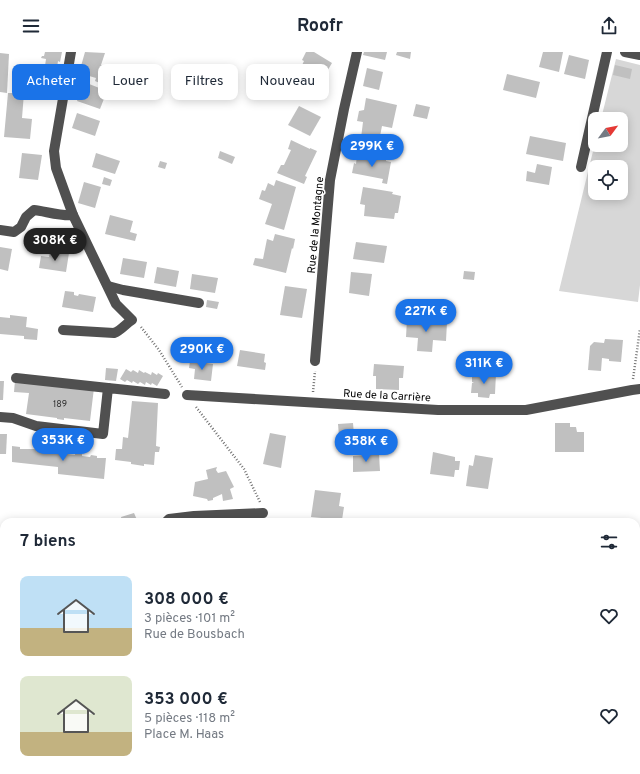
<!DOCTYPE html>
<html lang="fr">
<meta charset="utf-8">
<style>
:root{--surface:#fff;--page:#f2f2f3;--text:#1f2937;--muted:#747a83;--accent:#1a73e8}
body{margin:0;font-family:Overpass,sans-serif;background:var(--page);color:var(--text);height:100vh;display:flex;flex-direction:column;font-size:15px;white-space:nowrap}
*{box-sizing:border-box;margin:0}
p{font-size:13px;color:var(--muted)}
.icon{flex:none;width:22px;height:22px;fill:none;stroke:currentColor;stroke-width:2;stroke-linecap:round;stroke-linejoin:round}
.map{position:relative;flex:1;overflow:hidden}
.panel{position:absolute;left:0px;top:466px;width:640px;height:256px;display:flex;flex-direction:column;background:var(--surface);border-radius:12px 12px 0 0;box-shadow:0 2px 10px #0003}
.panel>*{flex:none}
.top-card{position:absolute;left:12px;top:12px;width:400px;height:36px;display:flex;gap:8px}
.needle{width:26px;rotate:58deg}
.tools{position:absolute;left:588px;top:60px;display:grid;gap:8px}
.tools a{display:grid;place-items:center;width:40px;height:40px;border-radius:8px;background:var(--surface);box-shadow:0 2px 10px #0003;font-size:20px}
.price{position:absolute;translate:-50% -34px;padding:0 9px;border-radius:14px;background:var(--accent);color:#fff;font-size:13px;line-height:26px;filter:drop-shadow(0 1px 2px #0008)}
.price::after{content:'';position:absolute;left:50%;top:24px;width:12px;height:9px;margin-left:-6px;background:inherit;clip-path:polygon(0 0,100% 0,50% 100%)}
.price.active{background:#222;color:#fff}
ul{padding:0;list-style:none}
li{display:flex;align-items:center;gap:12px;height:100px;padding:0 20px}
li span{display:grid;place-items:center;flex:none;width:112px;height:80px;border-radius:8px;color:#555}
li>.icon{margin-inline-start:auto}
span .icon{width:48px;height:48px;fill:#fffc;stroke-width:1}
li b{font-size:17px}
h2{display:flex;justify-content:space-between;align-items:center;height:48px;padding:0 20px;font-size:17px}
.tag{padding:0 14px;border-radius:8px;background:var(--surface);box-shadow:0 2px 10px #0003;font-size:14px;line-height:36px}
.tag.active{background:var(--accent);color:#fff}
header{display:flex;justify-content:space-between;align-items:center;height:52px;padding:0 20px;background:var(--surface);font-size:18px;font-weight:700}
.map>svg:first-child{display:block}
.green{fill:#d7d7d7;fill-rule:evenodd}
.building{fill:#c0c0c0}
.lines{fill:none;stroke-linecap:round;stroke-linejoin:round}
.path{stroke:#727272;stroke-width:2.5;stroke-dasharray:1 2;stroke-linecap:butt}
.minor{stroke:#505050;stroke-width:10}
.major{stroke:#000;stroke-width:10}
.labels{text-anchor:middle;stroke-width:3;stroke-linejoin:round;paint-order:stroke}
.number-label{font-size:9px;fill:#303030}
.street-label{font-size:11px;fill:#000;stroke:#fff}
</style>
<header><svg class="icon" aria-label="menu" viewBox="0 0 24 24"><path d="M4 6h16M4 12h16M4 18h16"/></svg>Roofr<svg class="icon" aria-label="share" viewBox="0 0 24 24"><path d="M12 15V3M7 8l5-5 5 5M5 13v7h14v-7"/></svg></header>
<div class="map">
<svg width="640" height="722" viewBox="0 0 640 722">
<rect width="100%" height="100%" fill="#fff"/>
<path class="green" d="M616,7L640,13V233L638,250L559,239L595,91V93H621V67H601ZM595,115H621V141H595Z"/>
<g class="building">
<path d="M45,0H62L60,10L58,9L55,29L43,27L46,7L41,6L42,4H44Z"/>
<path d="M85,0L105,1L101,13L104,15L102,22L112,28L109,35L95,29L96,26L79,21Z"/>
<path d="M306,0H314L332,11L316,38L296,26L304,9L302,8Z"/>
<path d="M364,0H387L385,8L363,3Z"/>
<path d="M397,0H411L410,7L396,3Z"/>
<path d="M543,0H563L559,20L539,15Z"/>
<path d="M0,1L9,2L7,41L0,40Z"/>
<path d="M569,3L589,8L585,27L564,22Z"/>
<path d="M615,13L632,17L630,27L613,23Z"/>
<path d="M367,16L383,20L379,38L363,34Z"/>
<path d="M507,22L540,30L536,46L503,38Z"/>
<path d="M84,30L107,39L100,57L77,49Z"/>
<path d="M8,41H24L22,66L32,67L30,87L4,85Z"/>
<path d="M366,46L397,53L392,76L382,74L379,89H380L379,95L395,98L394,105L356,98L358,85L361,86L363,70L357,69L359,59L364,58Z"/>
<path d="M416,52L430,55L427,67L413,64Z"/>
<path d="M299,54L321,65L310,84L288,73Z"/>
<path d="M77,61L100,69L95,84L72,76Z"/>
<path d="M530,84L566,91L563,109L526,102Z"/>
<path d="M291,88L310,97V96L317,99L305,124L307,125L304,132L277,121L281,113H284L291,98L288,97Z"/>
<path d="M220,99L235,105L232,112L218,106Z"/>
<path d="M22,101L42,103L38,128L19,126Z"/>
<path d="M96,101L120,109L115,122L92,115Z"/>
<path d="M357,103L386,108V109L391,110L387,132L382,131L383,127L352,121L354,111L356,112Z"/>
<path d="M160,109L167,111L165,117L158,115Z"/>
<path d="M537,112L552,115L549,133L526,129L527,119L535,121Z"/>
<path d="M104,125L112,128L110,134L102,132Z"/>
<path d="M276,128L296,135L284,178L265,172L272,152L259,147L262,138L265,139L268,131L274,134Z"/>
<path d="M84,130L101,135L95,156L78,151Z"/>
<path d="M363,135L393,140L392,142L401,144L398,161H395L394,167L364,164L365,153L360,152Z"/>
<path d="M110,163L133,169L130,180L137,182L135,189L105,182Z"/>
<path d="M275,182L295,187L293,197L292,196L286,221L253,213L255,206L263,207L267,187L273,189Z"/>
<path d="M356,190L387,194L384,211L353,207Z"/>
<path d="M0,195L12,197L8,219L0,217Z"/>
<path d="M50,199L69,201L66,220L39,216L41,204L49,205Z"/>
<path d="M123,206L147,210L144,226L120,222Z"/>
<path d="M157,215L179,219L176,235L154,231Z"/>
<path d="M464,219L475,220L474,228L463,227Z"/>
<path d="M351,220L372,222L369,244L349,241Z"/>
<path d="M192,222L218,226L215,241L190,237Z"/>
<path d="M285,234L307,237L302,266L280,263Z"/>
<path d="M65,239L74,240V243L78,244L79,242L96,245L93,260L62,255Z"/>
<path d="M207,248L219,250L217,257L206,255Z"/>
<path d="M10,263L27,265L26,275L38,277L37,288L24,287V284L0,282V265L10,266Z"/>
<path d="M407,267L447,270L446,289L433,288L432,300L417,299L418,286L406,285Z"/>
<path d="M605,287L623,288L621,310L609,309V307L602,306L601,319L588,318L590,294L594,290L604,291Z"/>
<path d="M240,298L265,302L264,310L266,311L265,318L237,314Z"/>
<path d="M190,309L213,312L211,329L194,327L195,317L189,316Z"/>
<path d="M374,312L404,314L403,326H399V338L376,337V324H373Z"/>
<path d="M106,316L118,317L116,329L105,328Z"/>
<path d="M126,317L131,320L133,318L138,321L139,318L144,321L145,320L151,323L152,320L157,323L158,321L163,324L157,334L152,331L151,333L146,330L145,333L140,330L138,332L133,329L132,331L127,328L125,330L120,327Z"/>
<path d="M486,320L496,321L495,342H490L489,346L478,345V341H471L472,331H474L472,330V322L486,323Z"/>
<path d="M15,328L94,336L90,369L64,366V368L57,367V366L26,362L29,341L14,340Z"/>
<path d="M0,329H4L3,348H0Z"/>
<path d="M132,349L158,351L156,394L160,395L159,400H155L154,413L144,412V414L131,412V410L115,408L116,397H122L123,385L128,386Z"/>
<path d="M353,371L354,383L339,384L338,372Z"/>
<path d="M555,371H570V375H576L577,380H584V400H555Z"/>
<path d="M270,381L286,384L281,416L263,412Z"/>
<path d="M0,382H7L6,402H0Z"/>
<path d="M12,394L20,395V397H36V399L44,400V398L51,399V400L60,402V400H67V402L75,403V401L82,402V404L90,405L91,403L97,404V406H106L104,427L58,422V415L12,410Z"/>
<path d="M433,400L455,405V409H460L459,418H455L454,425L430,422Z"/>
<path d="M379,402L380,419L353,420V404Z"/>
<path d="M475,403L493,406L488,437L466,434L469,413L473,414Z"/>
<path d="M217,415L216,418L218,421L226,419L234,435L230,437L233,447L223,449L222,442L213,446V448L208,449L207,447L193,444L195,430L208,427L206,418Z"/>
<path d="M315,438L341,441L339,454L344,455L342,468L311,465Z"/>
<path d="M134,461L138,470H122L121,465Z"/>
<path d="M0,544L4,545V562H3L2,564H0Z"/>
<rect x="0" y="685" width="4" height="29"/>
<path d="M144,718H172V720H165V722L143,721Z"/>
</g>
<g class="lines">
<g class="path">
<path d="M141,275L159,298L182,335"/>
<path d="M633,327L640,277"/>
<path d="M313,340L315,319"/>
<path d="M196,355L244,417L260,450"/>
</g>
<g class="minor">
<path d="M625,0L640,3"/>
<path d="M581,115L607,0"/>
<path d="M0,178L14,180L21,175L26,165L34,158C44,159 64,165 73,163"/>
<path d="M108,234L123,238L199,251"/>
<path d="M63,278L114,281C122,278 125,272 132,268L116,252L73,163L56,116L54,99L71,0"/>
<path d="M315,309L330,128L344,57L357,0"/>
<path d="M16,326L108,336"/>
<path d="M187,343L438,358H526L632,338L640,337"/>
<path d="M0,365L13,366L36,374L103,382L108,336L165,342"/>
<path d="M166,470L169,467L194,464L263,461"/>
<path d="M0,516L4,517"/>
</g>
<g class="major">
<path d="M636,498H640"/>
<path d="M257,722L259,718"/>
</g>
</g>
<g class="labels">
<g class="number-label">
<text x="60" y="355">189</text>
</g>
<g class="street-label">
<text transform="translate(315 173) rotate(-85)" y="4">Rue de la Montagne</text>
<text transform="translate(387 343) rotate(3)" y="4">Rue de la Carrière</text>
</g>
</g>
</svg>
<div class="tools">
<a><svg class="needle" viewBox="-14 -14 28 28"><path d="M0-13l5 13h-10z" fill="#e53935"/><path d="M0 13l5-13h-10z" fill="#747a83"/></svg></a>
<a><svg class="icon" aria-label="locate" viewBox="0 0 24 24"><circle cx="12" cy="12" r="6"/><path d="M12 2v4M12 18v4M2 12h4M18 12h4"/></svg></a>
</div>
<b class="price" style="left:372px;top:116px">299K €</b>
<b class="price active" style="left:55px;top:210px">308K €</b>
<b class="price" style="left:426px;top:281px">227K €</b>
<b class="price" style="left:202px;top:319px">290K €</b>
<b class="price" style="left:484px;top:333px">311K €</b>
<b class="price" style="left:63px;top:410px">353K €</b>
<b class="price" style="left:366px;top:411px">358K €</b>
<div class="top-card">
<a class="tag active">Acheter</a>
<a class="tag">Louer</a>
<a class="tag">Filtres</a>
<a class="tag">Nouveau</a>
</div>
<section class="panel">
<h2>7 biens<svg class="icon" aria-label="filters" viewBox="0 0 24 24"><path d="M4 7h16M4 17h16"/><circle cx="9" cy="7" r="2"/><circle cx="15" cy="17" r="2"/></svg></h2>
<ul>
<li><span style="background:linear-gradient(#bfe0f5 65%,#c2b280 0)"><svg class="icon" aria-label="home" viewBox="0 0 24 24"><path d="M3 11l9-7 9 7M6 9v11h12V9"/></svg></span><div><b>308 000 €</b><p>3 pièces · 101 m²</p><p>Rue de Bousbach</p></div><svg class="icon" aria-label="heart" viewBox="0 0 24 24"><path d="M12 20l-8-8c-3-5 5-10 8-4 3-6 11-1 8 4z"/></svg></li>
<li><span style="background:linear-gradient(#dfe7d0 70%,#c2b280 0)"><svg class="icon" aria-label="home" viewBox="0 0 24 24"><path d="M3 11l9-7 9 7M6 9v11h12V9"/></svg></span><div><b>353 000 €</b><p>5 pièces · 118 m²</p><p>Place M. Haas</p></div><svg class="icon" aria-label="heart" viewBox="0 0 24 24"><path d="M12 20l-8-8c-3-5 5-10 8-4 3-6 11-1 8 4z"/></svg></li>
</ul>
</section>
</div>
